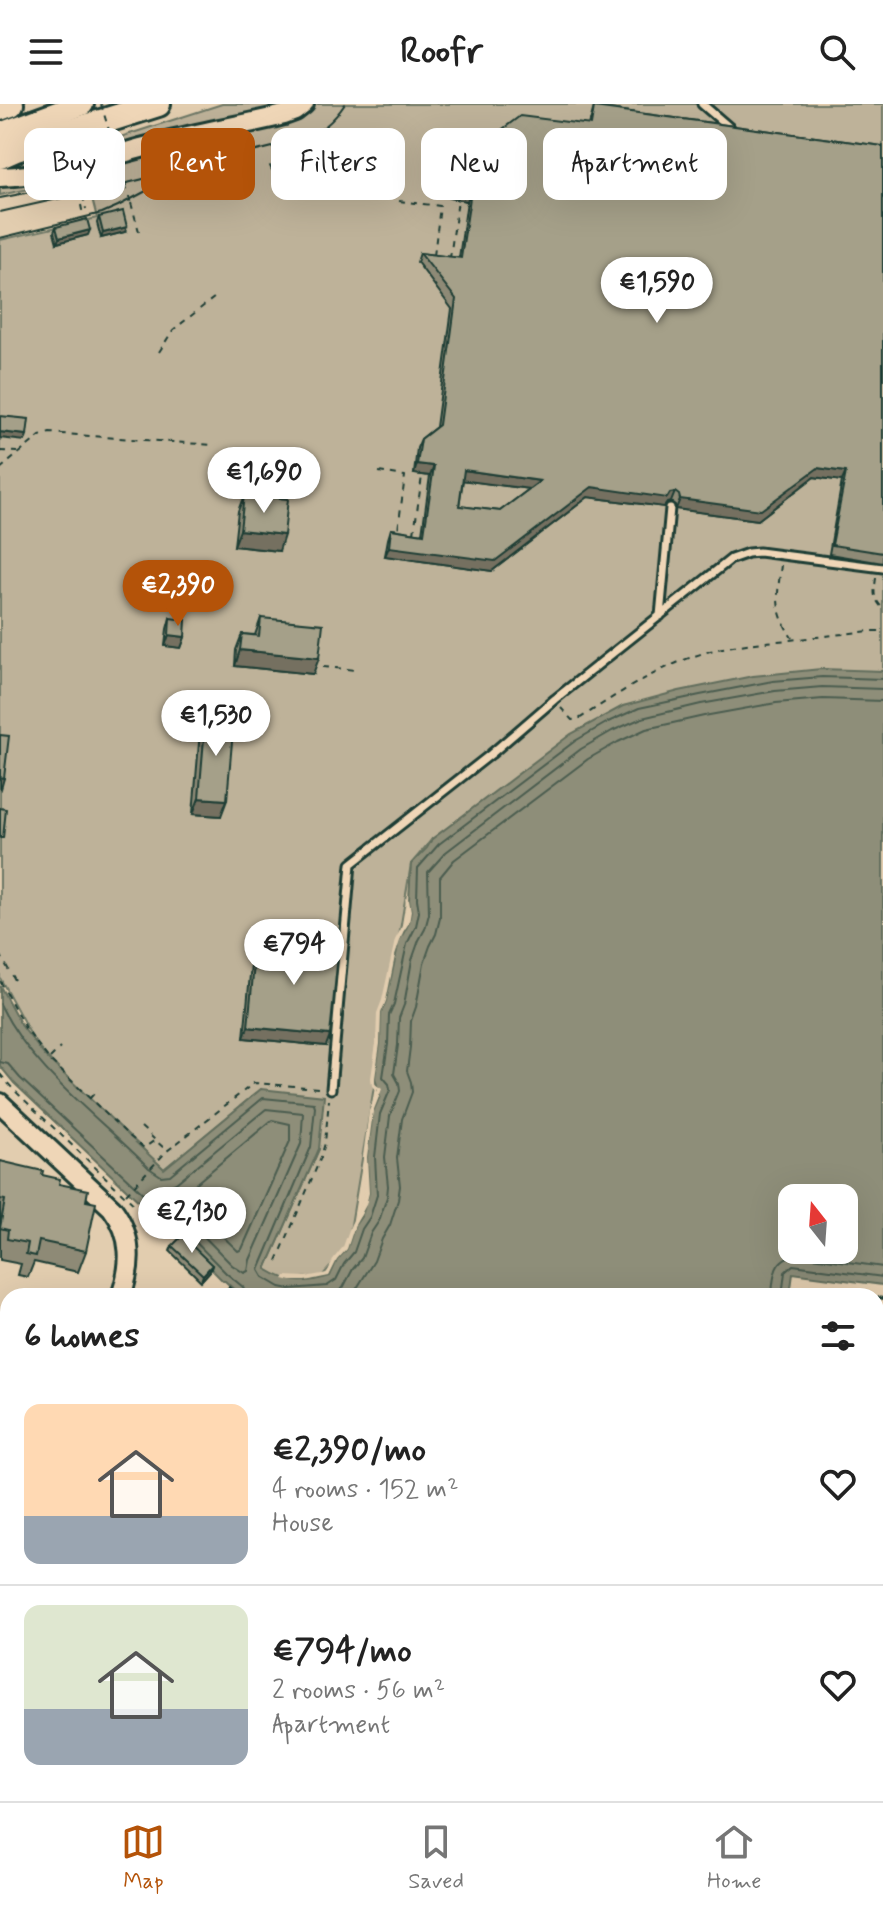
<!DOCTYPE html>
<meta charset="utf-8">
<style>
:root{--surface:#fff;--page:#f6f6f6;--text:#222;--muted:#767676;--line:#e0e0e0;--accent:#b45309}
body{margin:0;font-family:Mynerve,sans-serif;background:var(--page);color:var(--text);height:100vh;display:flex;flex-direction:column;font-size:30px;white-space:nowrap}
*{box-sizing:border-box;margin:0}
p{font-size:26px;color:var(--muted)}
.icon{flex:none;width:44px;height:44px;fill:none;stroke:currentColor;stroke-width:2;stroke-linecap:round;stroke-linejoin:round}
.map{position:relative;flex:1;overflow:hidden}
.panel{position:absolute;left:0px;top:1184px;width:884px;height:514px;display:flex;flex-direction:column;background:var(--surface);border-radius:24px 24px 0 0;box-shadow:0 8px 32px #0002}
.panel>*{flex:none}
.top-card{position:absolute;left:24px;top:24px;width:836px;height:72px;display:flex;gap:16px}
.needle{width:52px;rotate:343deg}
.tools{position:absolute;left:778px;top:1080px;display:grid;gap:16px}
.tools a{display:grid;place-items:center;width:80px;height:80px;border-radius:16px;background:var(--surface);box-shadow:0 8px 32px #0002;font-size:40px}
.price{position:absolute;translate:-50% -68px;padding:0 18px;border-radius:28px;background:#fff;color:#222;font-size:26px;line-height:52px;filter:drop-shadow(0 2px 4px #0008)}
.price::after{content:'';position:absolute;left:50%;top:48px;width:24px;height:18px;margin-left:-12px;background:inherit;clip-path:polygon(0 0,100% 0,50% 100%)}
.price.current{background:var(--accent);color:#fff}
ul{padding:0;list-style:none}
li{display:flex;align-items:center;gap:24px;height:200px;padding:0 24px}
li+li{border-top:2px solid var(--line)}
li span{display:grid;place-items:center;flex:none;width:224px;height:160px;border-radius:16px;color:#555}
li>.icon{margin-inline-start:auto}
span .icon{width:96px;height:96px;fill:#fffc;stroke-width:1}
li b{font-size:34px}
h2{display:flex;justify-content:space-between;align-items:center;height:96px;padding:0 24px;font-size:34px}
.chip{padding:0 28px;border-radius:16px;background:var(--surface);box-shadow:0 8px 32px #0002;font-size:28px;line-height:72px}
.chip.current{background:var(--accent);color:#fff}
header{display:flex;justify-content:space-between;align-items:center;height:104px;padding:0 24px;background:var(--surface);font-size:36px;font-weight:800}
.dock{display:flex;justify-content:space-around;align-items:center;height:112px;border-top:2px solid var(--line);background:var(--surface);font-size:22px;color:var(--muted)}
.dock a{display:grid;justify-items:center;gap:4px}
.dock .current{color:var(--accent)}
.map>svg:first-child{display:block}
.green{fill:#beb299;stroke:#6e7866;stroke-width:2}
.water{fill:#8e8e79;stroke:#626e5d;stroke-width:2;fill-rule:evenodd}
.pier{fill:#e2cdaf}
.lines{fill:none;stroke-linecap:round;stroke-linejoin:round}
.shore{stroke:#4b5d50;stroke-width:2}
.lane-casing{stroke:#1f3d34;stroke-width:13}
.street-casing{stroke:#1f3d34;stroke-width:20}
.secondary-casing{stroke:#1f3d34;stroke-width:24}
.primary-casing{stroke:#1f3d34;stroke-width:28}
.highway-casing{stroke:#1f3d34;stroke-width:30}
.path{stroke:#1f3d34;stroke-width:2;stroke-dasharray:6 6;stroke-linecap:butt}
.lane{stroke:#efd6b7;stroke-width:7}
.street{stroke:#efd6b7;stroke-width:14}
.secondary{stroke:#efd6b7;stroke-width:18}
.primary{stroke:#efd6b7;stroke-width:22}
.highway{stroke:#efd6b7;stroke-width:24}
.tram{stroke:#1f3d34;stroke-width:2}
.path-bridge{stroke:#1f3d34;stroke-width:2;stroke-dasharray:6 6;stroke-linecap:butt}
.wall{fill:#8e8a76;stroke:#1f3d34;stroke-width:2;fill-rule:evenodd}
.shaded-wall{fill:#747060;stroke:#1f3d34;stroke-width:2}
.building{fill:#a5a089;stroke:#1f3d34;stroke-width:2;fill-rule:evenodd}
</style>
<header><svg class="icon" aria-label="menu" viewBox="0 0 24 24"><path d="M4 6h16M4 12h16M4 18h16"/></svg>Roofr<svg class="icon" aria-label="search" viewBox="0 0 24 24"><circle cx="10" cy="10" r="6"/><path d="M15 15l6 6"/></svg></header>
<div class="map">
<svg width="883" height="1697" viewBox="0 0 883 1697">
<rect width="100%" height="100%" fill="#e2cdaf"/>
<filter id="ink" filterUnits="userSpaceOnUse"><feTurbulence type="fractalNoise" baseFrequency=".0125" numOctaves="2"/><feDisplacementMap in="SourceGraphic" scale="16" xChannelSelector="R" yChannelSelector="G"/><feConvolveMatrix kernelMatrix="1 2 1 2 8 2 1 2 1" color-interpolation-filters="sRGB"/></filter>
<g filter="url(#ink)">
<g class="green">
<path d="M222,0H295L78,55L34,61Z"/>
<path d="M316,0H883V574L623,602L432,735L411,760L347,1145L321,1173L283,1175L266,1165L319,1045L261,985L164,1065L82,989L48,954L34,937L0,874V136L97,114L85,67L299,11Z"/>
<path d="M76,71L77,75L0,91V83L42,79Z"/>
</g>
<g class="water">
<path d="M821,565L883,567V1181L793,1169L790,1192H241L225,1177H223L166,1119L163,1120L14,979L0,962V882L21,921L45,952L164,1065L261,985L324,992L319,1045L266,1165C291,1180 302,1180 330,1172L337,1156L347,1145L355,1121L362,1111L369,1089L367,1053L373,1008L380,992L375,974L380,940L381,909L386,897L399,837L409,819L411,807L409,796L411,760L427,744L432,735L571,630L623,602L679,587L753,572ZM792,1094H844V1146H792Z"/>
<path d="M876,1244L883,1245V1697H71L80,1695L83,1690H876Z"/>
<path d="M0,1475L8,1488V1690H58L66,1693V1697H0Z"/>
</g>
<path class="pier" d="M405,794L409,796L411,807L409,819L403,828L395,852L386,897L381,909L380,940L375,974V980L382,985L373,1008L367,1053L369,1089L366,1101L355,1121L347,1145L337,1156L329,1172L305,1177H291L283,1175L285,1172L305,1173L327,1169L334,1154L343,1143L351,1120L362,1100L365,1089L363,1052L369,1007L378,986L372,982L371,974L376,939L377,909L382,896L395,836L405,817L407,807Z"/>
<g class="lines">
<g class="shore">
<path d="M0,900C32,967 98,1012 149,1064L161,1072L170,1071L263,994L314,999L315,1003L311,1043L259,1166L263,1173L280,1183L290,1185L327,1182L336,1176L344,1160L354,1148L362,1125L370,1113L377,1091L375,1053L380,1010L390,986L389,980L383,973L388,940L389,911L394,900L407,840L416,822L419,808L417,795L418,764L439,740L575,637L608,618L639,604L700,591L773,577L822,573L883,575"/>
<path d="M0,958L8,960L20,974L165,1110L172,1114L226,1169L243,1183L246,1192"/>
<path d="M266,1005L303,1009L301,1040L250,1156L248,1167L244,1169L232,1161L179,1107L157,1090L156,1086L159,1083L169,1082L176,1079Z"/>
<path d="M272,1016L290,1020V1037L242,1145L238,1147L183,1094L182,1091Z"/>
<path d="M325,1192L336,1189L343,1184L353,1165L362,1154L371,1129L379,1117L387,1093L388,1082L385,1053L390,1012L400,987L399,979L394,970L398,941L399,914L404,901L412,856L419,836L425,825L429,810L428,768L446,748L581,645L612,627L642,614L701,600L775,587L822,583L883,585"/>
<path d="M352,1192L374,1157L382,1135L390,1121L398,1096L400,1082L397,1054L402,1015L412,988L411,978L407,967L410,943L411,917L416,903L424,859L430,842L436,830L440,814V773L454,756L588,655L618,638L646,625L704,612L776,599L823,595L883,597"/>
<path d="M772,1192C773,1173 774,1152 798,1151L883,1163"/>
<path d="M782,1192L785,1168L793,1161L883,1173"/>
</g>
<defs>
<g id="lane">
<path d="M702,0L731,25"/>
<path d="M660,512L670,404"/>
<path d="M331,985L351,760L491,650L555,595L731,455L748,449L759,448L883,464"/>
</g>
<path id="street" d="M876,1202L883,1203"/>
<g id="secondary">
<path d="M0,73C61,71 117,49 175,35C211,26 248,20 284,11L295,7L304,0"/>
<path d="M0,999L112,1104C133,1132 132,1161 121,1192"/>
<path d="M0,1415H8"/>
</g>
<path id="primary" d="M0,30L82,0"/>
<g id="highway">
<path d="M0,4L11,0"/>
<path d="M0,52L16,45L158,0"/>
</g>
</defs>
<use href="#lane" class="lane-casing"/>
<use href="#street" class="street-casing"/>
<use href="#secondary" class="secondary-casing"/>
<use href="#primary" class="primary-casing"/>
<use href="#highway" class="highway-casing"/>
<g class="path">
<path d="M315,35L332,69L325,72L313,47L273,68L269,60Z"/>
<path d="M77,85L81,84L86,105"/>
<path d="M399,97L440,102L434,152"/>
<path d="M131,99L140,131"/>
<path d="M81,101L83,111"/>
<path d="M450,154L458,96"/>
<path d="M159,248L173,226L215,193"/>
<path d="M0,347L19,348"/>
<path d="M0,365L40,332L50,329L213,341"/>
<path d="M379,368L405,372L398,426"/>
<path d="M414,429L422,372"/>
<path d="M781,461C777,494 774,505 792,534"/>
<path d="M876,474C874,490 872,492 883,505"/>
<path d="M323,563L357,566"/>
<path d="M561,604L572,616L579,615C620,588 662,561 710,547C736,540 763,538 790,536C816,533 843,530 869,527H883"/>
<path d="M0,850L14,876"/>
<path d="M0,877L25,924L48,954L127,1030L144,1044L155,1036"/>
<path d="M50,954L60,944"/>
<path d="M0,970L13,985L163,1128"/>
<path d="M90,994L98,985"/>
<path d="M141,1023L166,1046"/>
<path d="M126,1090L167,1047L254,979L319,984"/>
<path d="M277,1157L321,1053L325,1039L329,996"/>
<path d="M0,1596L8,1594"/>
</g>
<use href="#lane" class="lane"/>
<use href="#street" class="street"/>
<use href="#secondary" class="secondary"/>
<use href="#primary" class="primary"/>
<use href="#highway" class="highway"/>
<g class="tram">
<path d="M0,94L72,80"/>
<path d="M0,108L115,82L301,36C320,28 333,18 345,0"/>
<path d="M0,134L102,109L118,102L165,77"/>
</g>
<path class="path-bridge" d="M101,0L131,99"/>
</g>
<g class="wall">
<path d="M594,3L883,42V459L829,450L842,377L814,373L758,416L676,405L675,401L671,398L667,399L664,403L588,393L492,467L385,452L388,435L391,425L422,430L430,372L414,370L417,344L421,335L436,323L452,205L417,158L420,149L459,154L467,97L449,94L450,85L428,83L430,63L434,53L444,69L589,21ZM463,376L529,385L500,407L459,402Z"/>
<path d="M99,113L125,128L101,134L97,119Z"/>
<path d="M56,123L88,131L57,139L54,128Z"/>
<path d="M244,391L279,447L234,442L238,407Z"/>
<path d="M170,514L185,533L181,544L165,542L167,525Z"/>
<path d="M261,514L313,570L235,562L236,546L242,530L255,531Z"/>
<path d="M206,611L221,712L193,710L200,627Z"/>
<path d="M268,833L326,942L244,934L251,860L255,850H263L264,844Z"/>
<path d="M0,1057L42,1071L86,1097V1147L78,1168L34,1158L28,1173L18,1171L21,1160L0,1156Z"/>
<path d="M172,1142L212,1161L210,1167L201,1177L170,1147Z"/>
<path d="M0,1424L7,1436L8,1435V1481L0,1468Z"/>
</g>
<g class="shaded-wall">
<path d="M432,73L454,76L450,85L428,83Z"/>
<path d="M453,85L471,87L467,97L449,94Z"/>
<path d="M127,123L125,128L101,134L103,129Z"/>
<path d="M90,126L88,131L57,139L59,134Z"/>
<path d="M0,328L27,331L25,337L0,334Z"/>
<path d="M417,360L434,362L430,372L414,370Z"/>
<path d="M818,364L846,368L842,377L814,373L758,416L676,405L680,395Z"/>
<path d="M464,366L540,377L537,386L460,376Z"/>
<path d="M592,383L670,389L675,388L671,398L667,399L664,403L588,393L492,467L385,452L389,443Z"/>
<path d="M240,426L284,431L279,447L234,442Z"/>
<path d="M169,531L185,533L181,544L165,542Z"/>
<path d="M240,546L319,554L313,570L235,562Z"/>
<path d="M0,673L4,674L1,685L0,684Z"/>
<path d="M199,694L227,696L221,712L193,710Z"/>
<path d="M248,923L330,931L326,942L244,934Z"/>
<path d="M212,1161L210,1167L201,1177L203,1171Z"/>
</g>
<g class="building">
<path d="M594,3L883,42V449L832,441L846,368L818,364L761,406L680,395L679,391L675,388L670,389L667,394L592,383L495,457L389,443L391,425L424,430L434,362L417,360L421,335L439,321L456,195L420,149L461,154L471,87L453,85L454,76L432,73L434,53L446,54L444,69L520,12L591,21ZM464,366L540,377L500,407L459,402Z"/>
<path d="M123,107L127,123L103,129L99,113Z"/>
<path d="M87,115L90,126L59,134L56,123Z"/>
<path d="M0,312L29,315L27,331L0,328Z"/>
<path d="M244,391L288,395L284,431L240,426Z"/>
<path d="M170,514L186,516L185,533L169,531Z"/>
<path d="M261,514L323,520L319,554L240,546L242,530L259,532Z"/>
<path d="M206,611L234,614L227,696L199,694Z"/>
<path d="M0,631L9,632L4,674L0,673Z"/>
<path d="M0,704L6,705L3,734H0Z"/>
<path d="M268,833L339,840L330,931L248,923L255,850L266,851Z"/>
<path d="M0,1057L43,1067L42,1071L60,1075L59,1080L88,1086L86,1097L96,1099L86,1147L39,1137L36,1152L26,1150L28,1139L7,1135L8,1126L0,1124L5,1096L0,1095Z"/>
<path d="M182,1132L212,1161L203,1171L172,1142Z"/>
<path d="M229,1183L238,1192H220Z"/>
<path d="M0,1424L7,1436L8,1435V1451L3,1443L0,1441Z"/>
</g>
</g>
</svg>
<div class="tools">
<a><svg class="needle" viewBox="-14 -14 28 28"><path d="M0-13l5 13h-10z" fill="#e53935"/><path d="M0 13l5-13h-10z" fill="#767676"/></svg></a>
</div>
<b class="price" style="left:657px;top:221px">€1,590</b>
<b class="price" style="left:264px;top:411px">€1,690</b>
<b class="price current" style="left:178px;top:524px">€2,390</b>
<b class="price" style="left:216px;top:654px">€1,530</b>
<b class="price" style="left:294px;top:883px">€794</b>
<b class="price" style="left:192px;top:1151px">€2,130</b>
<div class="top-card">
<a class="chip">Buy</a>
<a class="chip current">Rent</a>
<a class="chip">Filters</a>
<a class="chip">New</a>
<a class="chip">Apartment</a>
</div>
<section class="panel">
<h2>6 homes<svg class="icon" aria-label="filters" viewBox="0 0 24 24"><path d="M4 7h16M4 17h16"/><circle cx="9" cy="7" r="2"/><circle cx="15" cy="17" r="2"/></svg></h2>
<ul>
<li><span style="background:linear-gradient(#ffd9b3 70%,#9aa5b1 0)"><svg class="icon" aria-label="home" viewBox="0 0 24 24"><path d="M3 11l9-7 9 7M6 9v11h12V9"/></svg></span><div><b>€2,390/mo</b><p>4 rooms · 152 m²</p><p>House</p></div><svg class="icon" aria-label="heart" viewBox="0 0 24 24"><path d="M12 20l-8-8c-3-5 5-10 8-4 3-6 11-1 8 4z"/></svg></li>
<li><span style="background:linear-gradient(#dfe7d0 65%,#9aa5b1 0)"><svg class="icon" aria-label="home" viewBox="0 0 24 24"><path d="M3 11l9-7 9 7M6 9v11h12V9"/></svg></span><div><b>€794/mo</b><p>2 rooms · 56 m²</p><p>Apartment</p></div><svg class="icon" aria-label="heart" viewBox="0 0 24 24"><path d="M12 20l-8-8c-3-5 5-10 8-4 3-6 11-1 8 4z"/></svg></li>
</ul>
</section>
</div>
<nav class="dock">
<a class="current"><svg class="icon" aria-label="map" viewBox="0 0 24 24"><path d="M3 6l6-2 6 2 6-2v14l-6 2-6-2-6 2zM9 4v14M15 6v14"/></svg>Map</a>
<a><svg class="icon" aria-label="saved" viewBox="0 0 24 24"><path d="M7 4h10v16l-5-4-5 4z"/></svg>Saved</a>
<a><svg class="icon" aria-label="home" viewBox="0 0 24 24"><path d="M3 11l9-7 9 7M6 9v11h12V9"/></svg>Home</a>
</nav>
